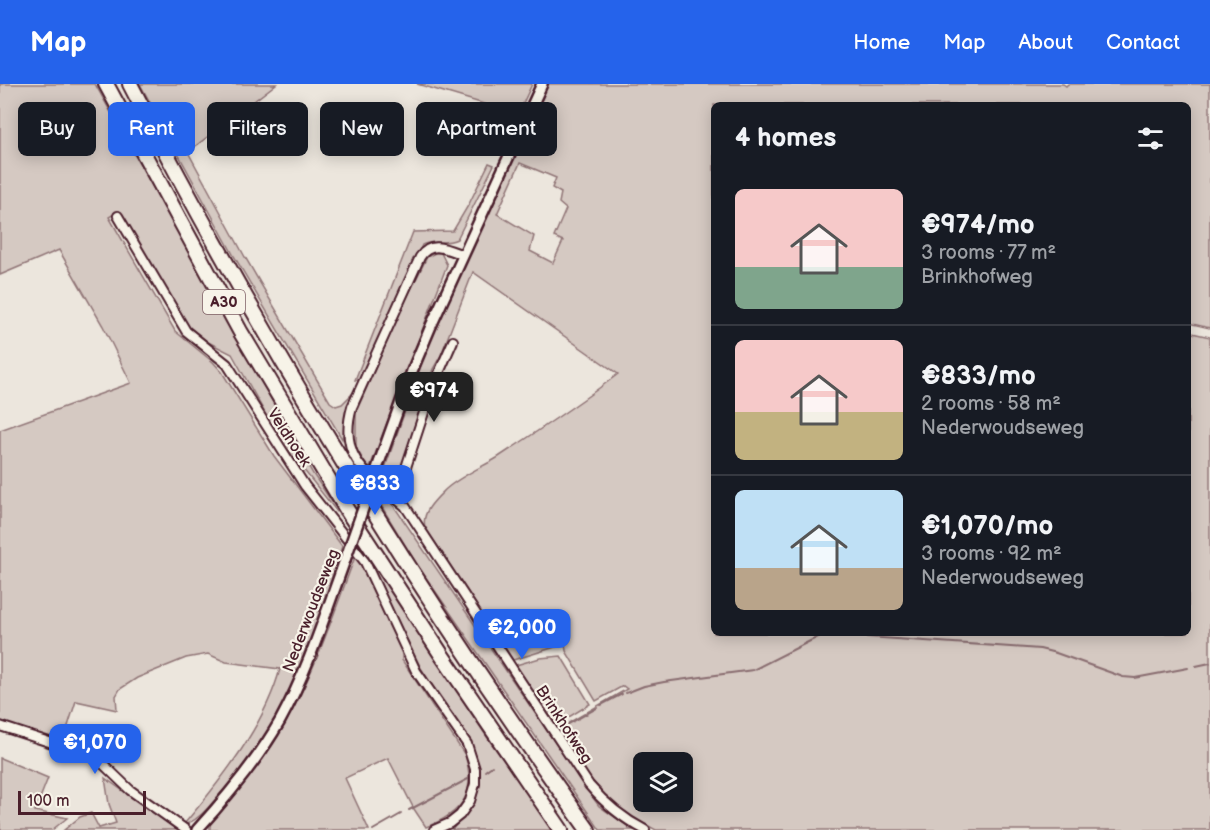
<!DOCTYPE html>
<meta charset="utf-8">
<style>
:root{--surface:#171b24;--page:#20242c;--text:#f1f3f6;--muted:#9ea1a6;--line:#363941;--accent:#2563eb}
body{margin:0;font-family:"Balsamiq Sans",sans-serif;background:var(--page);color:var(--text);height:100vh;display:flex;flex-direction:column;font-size:22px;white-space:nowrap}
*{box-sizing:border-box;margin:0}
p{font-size:20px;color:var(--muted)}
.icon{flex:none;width:33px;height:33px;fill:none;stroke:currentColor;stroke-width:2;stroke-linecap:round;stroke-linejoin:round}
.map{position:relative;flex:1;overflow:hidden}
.drawer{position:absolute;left:711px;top:18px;width:480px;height:534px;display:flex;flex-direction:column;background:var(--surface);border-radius:9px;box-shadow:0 3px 15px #0003}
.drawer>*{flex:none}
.banner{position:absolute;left:18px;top:18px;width:570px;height:54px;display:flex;gap:12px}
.tools{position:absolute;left:633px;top:668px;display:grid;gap:12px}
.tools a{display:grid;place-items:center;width:60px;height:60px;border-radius:9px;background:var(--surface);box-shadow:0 3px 15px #0003;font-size:30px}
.scale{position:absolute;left:18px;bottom:15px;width:128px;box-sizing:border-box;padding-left:6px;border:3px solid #4a1f2b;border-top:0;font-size:16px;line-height:21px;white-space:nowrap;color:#4a1f2b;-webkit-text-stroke:4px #f7f3e8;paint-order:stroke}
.price{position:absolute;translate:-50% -51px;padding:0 14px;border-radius:12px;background:var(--accent);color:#fff;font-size:20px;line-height:39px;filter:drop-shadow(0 2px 3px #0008)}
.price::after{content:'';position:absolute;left:50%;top:36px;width:18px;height:14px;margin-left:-9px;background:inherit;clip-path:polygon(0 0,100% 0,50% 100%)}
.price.active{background:#222;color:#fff}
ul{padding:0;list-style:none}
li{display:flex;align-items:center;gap:18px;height:150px;padding:0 24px}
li+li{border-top:2px solid var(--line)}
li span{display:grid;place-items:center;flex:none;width:168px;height:120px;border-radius:9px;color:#555}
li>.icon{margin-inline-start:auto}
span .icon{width:72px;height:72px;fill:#fffc;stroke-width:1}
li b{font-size:26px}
h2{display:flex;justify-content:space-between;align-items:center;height:72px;padding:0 24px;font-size:26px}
.chip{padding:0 21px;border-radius:9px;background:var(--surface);box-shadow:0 3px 15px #0003;font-size:21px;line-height:54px}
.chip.active{background:var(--accent);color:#fff}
header{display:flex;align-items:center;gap:36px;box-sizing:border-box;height:84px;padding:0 30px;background:var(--accent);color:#fff}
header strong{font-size:28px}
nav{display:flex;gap:33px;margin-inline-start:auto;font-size:21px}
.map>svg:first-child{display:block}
.green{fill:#d5c9c2;stroke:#907476;stroke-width:1.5;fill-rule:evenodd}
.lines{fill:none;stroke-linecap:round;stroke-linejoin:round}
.stream{stroke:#896c6f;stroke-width:2}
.minor-casing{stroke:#4a1f2b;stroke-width:12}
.tertiary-casing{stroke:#4a1f2b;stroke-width:14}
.motorway-casing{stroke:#4a1f2b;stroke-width:18}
.minor{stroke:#f7f3e8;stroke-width:8}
.tertiary{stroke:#f7f3e8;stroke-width:9}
.motorway{stroke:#f7f3e8;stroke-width:14}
.tertiary-bridge-casing{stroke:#4a1f2b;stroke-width:14;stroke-linecap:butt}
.tertiary-bridge{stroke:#f7f3e8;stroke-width:9}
.labels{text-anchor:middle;stroke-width:4.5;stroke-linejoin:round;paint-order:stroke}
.shield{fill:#f7f3e8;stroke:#7e5f64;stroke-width:1.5}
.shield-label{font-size:15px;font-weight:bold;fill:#4a1f2b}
.street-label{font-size:16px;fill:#4a1f2b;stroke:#f7f3e8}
</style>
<header>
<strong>Map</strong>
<nav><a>Home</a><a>Map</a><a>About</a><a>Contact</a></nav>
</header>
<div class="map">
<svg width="1210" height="746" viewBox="0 0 1210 746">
<rect width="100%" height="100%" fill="#ece6dd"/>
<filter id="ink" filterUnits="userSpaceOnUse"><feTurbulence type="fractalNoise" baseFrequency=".0167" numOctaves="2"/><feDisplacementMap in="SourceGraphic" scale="12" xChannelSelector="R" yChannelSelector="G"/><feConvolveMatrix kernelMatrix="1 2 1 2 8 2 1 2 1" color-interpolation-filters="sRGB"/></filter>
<g filter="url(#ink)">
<g class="green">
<path d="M0,0H95L313,390L349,443L280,356L232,270L208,258L181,237L119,127L109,133L175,247L213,278L222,288L274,372L342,462C331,498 321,541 306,575C286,623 256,672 220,710C210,721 201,734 187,740L185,739C222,695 265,641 280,585L226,578L208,570L186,574L137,594L120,605L116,612L117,626L76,617L62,661L0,640V346L131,299L103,242L59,166L0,191Z"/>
<path d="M140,0H276L188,68L245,173L330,318L336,322L342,320L351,311L342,355L234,172Z"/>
<path d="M417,0H532L518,30Z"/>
<path d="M543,0H1063L1066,2L1068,0H1210V244L1188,239V21H714V549H1188V248L1210,253V746H656C644,739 629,733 619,725C593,704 576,672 558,645L627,605L623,602L596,617L566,567L565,560L513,576L425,443C421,428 436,415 446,405C461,392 480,384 497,374C538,347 579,320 618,290L473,188L441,271L433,285L401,390L398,397C391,400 387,400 380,398L437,236ZM520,79L556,94L552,104L561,109L559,119L566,125L554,153L563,157L553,179L530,167L534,152L497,130ZM644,678H682V717H644Z"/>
<path d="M489,79L494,81L457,155C446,161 433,155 422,161L362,296H355L413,148L453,147L469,120Z"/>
<path d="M435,169H441L447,181L369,386L356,364V328L402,224L427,173Z"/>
<path d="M369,397L389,415L588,707L599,722L633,746H600L416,479L368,400Z"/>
<path d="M352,448L489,656L554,746H452L468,725L476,709L469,659L421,584L373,486L350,454Z"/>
<path d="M355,473L367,488L402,562V576L465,671C477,710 462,729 426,743L414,725L388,674L345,694L369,746H210V739C234,711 259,683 278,652C312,597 332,534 355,473Z"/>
<path d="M561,572L590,620L556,641L516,581L540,574Z"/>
<path d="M0,674L48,694L35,727L67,734L52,746H0Z"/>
<path d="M105,694L177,746H64L80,733L91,729L99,744L116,739L109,720Z"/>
</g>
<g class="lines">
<g class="stream">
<path d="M839,551L1040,565L1056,569L1123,593L1135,594L1188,584"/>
<path d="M1196,582L1210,579"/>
<path d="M626,609L644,602L664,598L753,586L822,551L831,550"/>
<path d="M601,621L622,610"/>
<path d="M558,646L597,624"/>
<path d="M485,687L492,682"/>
<path d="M409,726L470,694"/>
<path d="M373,746L401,730"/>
</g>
<defs>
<g id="minor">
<path d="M118,132L186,247L227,280L305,402L365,478L416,587L467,660L475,685V700L470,717L460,731L450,739L434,746"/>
<path d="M463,171C447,165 431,156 420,173L352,323C337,375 370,393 405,422L589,701C606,721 622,734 645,746"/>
<path d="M396,414L431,307L453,257"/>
<path d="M0,642L89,671L101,678L130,706L186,746"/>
</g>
<g id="tertiary">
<path d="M379,379L412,287L431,242L542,0"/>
<path d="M197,746C228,712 257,677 280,637C308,586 325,531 345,476"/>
</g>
<g id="motorway">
<path d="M106,0L240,247L350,431L443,573L561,746"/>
<path d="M130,0C263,259 418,509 588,746"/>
</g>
</defs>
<use href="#minor" class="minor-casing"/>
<use href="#tertiary" class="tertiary-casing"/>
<use href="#motorway" class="motorway-casing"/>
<use href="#minor" class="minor"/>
<use href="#tertiary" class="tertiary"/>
<use href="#motorway" class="motorway"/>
<defs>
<path id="tertiary-bridge" d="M345,476L379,379"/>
</defs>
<use href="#tertiary-bridge" class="tertiary-bridge-casing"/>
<use href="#tertiary-bridge" class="tertiary-bridge"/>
</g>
</g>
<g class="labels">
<rect class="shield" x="203" y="206" width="42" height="24" rx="4.5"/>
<g class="shield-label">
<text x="224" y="223">A30</text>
</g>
<g class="street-label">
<text transform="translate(290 353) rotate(57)" y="6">Veldhoek</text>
<text transform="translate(310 526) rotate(-69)" y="6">Nederwoudseweg</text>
<text transform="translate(565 640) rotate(57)" y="6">Brinkhofweg</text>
</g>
</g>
</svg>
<div class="tools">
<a><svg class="icon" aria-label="layers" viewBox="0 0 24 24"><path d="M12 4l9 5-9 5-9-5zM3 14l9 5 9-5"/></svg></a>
</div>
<div class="scale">100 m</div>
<b class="price active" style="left:434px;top:339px">€974</b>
<b class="price" style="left:375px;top:432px">€833</b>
<b class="price" style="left:522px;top:576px">€2,000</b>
<b class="price" style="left:95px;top:691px">€1,070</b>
<div class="banner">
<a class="chip">Buy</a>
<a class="chip active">Rent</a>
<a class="chip">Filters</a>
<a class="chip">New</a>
<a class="chip">Apartment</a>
</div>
<section class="drawer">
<h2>4 homes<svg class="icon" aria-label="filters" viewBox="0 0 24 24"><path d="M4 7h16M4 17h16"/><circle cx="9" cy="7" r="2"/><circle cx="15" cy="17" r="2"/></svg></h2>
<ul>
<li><span style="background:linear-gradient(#f6c9c9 65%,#7fa58c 0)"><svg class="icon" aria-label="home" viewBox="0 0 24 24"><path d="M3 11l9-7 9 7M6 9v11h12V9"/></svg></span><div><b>€974/mo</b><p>3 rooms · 77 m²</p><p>Brinkhofweg</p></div></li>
<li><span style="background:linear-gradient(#f6c9c9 60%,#c2b280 0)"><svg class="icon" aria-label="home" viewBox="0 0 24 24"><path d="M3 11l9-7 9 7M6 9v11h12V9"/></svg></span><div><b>€833/mo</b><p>2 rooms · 58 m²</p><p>Nederwoudseweg</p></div></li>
<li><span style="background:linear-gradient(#bfe0f5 65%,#b9a48a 0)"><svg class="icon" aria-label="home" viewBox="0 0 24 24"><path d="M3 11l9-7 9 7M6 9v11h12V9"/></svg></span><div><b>€1,070/mo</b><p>3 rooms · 92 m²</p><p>Nederwoudseweg</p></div></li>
</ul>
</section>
</div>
